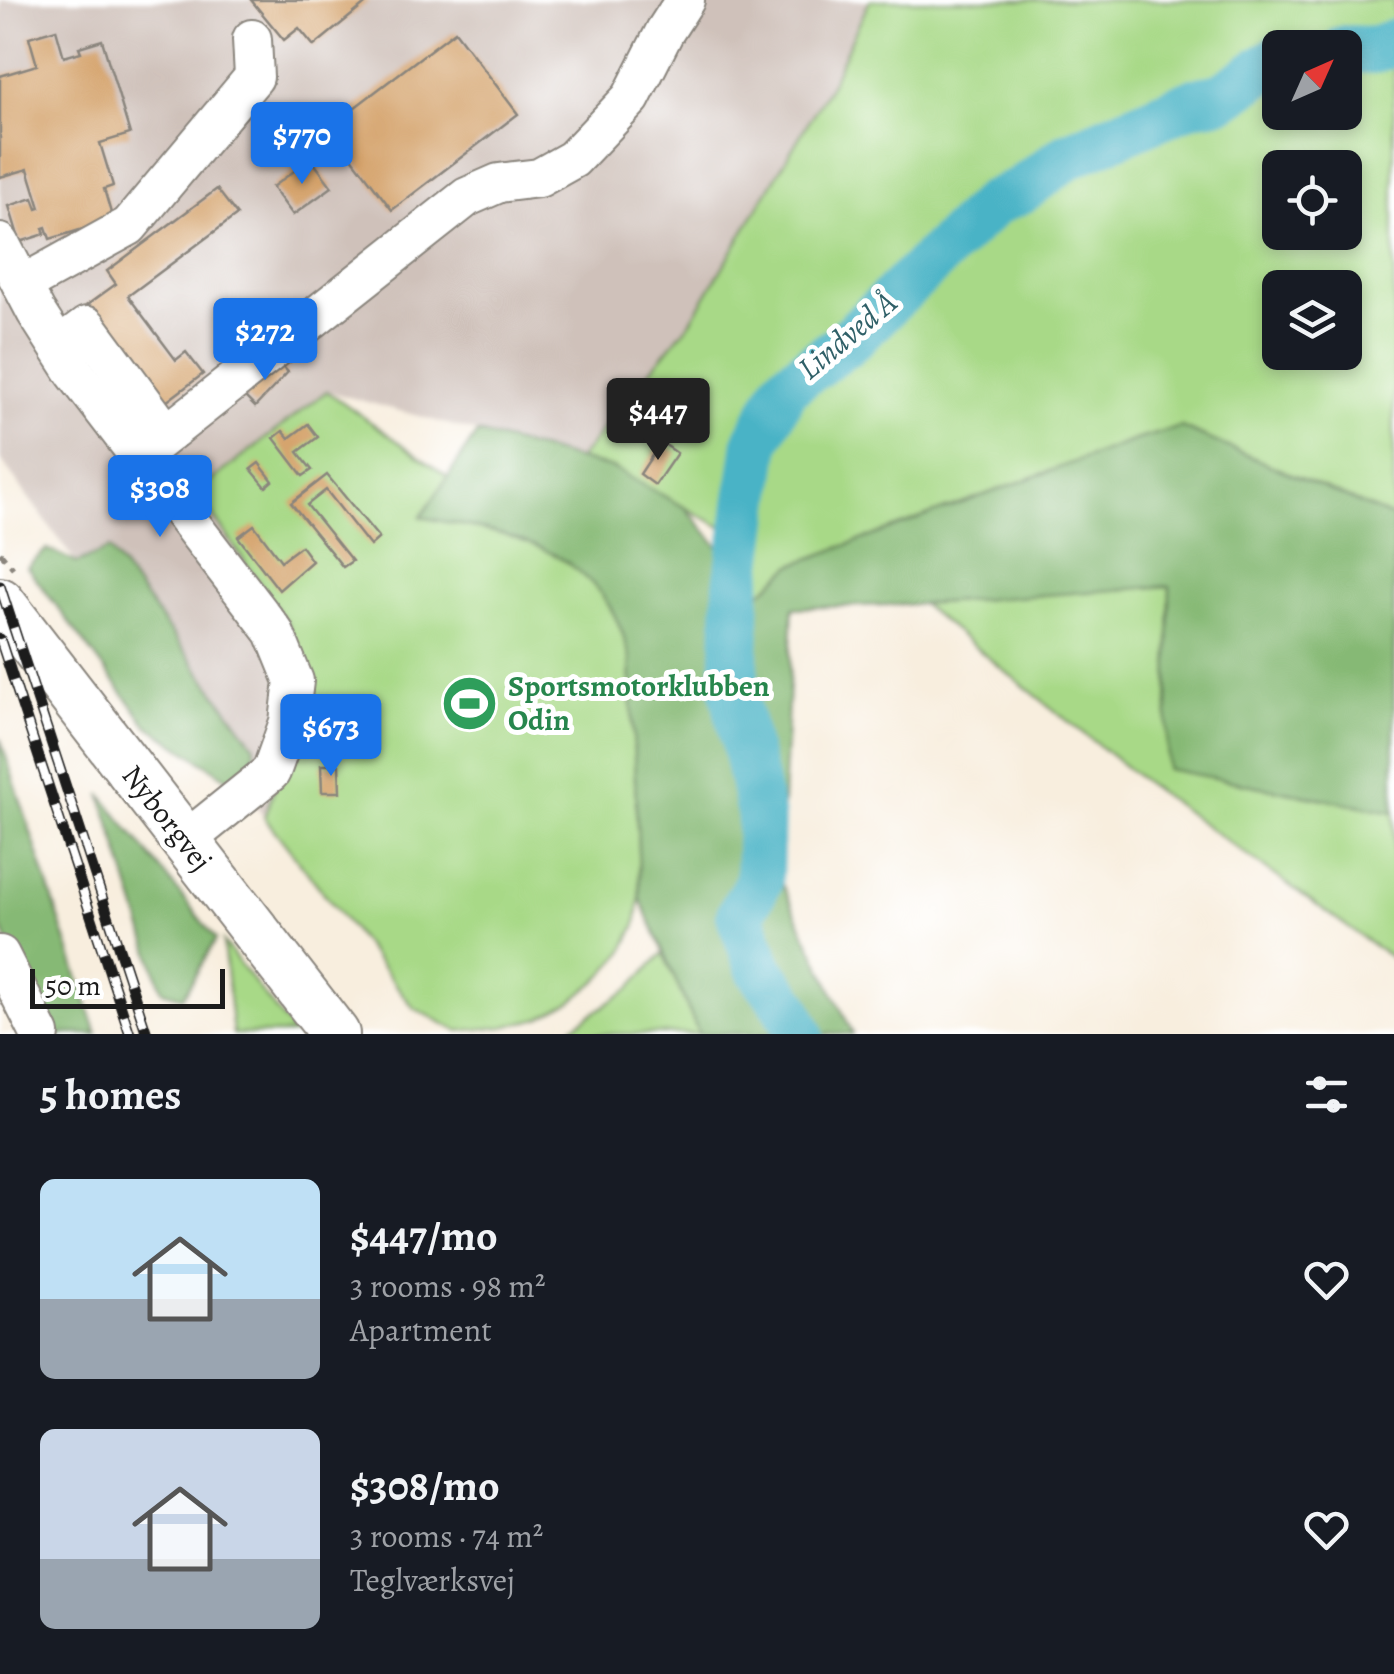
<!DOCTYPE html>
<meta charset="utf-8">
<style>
:root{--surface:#171b24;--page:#242831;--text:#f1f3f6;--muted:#9ea1a6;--accent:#1a73e8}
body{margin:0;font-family:Alegreya,serif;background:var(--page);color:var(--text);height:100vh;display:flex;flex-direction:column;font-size:38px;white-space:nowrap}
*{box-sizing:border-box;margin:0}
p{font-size:32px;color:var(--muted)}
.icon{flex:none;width:55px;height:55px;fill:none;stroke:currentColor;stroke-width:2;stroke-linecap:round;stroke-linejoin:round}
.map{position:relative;height:1034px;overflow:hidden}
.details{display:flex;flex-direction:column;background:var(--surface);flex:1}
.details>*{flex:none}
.needle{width:65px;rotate:45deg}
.controls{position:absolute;left:1262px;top:30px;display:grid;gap:20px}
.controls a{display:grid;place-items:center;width:100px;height:100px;border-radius:15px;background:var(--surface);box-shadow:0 5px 15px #0003;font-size:50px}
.scale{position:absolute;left:30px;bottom:25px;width:195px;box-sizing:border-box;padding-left:10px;border:5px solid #1c1c1c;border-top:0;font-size:28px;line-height:35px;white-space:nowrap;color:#1c1c1c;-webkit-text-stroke:8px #fff;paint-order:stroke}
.price{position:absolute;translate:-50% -85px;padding:0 22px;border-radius:10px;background:var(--accent);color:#fff;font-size:32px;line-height:65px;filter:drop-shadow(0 2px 5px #0008)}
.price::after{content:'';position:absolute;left:50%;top:60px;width:30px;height:22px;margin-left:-15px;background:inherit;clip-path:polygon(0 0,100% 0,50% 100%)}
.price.selected{background:#222;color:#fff}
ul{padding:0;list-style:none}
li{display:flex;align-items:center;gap:30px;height:250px;padding:0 40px}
li span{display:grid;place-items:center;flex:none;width:280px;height:200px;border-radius:15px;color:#555}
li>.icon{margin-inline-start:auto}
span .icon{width:120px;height:120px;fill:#fffc;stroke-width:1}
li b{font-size:42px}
h2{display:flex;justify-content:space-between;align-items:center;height:120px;padding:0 40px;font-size:42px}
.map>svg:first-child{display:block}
.industrial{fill:#cfc1ba}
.green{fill:#a8d987;stroke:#627a52;stroke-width:2.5;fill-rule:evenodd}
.forest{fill:#86b974;stroke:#516a48;stroke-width:2.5}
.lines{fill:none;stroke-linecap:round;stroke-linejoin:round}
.river{stroke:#48b3c6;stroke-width:48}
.building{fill:#d4a26a}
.minor-casing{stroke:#8a857d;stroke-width:42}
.major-casing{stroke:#8a857d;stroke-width:52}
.path{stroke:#8a857d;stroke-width:5;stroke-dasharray:8 8;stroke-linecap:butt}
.minor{stroke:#fff;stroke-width:38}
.major{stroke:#fff;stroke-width:48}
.rail-casing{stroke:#1c1c1c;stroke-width:11}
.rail{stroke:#fff;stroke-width:8;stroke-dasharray:22;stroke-linecap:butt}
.labels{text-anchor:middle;stroke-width:10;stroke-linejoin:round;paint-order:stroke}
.leisure-label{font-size:30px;font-weight:bold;fill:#27864d;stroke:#fff;text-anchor:start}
.street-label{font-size:30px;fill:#1c1c1c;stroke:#fff}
.water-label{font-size:32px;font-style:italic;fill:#306068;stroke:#fff}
</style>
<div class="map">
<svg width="1394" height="1034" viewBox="0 0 1394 1034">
<rect width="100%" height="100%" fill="#fff"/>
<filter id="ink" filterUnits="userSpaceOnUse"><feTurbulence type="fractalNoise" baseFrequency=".01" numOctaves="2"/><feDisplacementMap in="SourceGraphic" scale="20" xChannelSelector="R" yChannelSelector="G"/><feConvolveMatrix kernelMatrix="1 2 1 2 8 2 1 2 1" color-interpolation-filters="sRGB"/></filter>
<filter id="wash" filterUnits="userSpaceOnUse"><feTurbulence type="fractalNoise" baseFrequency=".0048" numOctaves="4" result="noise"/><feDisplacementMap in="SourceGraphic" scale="40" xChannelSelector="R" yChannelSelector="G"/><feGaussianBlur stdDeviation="2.25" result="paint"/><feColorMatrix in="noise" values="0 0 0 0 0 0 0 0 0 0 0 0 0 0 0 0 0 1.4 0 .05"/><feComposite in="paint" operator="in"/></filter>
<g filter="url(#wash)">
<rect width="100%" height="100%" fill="#f8eede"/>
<path class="industrial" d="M0,0H870L830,85L691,321L578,460L327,391L289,626L278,778L264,817L0,459Z"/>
<g class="green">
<path d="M870,0H1394V518L1181,427L1135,440L792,565L759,594L762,549L612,468L578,460L691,321L830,85ZM1280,48H1345V112H1280ZM1280,168H1345V232H1280ZM1280,288H1345V352H1280Z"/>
<path d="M327,391L448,477L421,517C518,535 604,549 630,658L640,898L636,925L622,954L598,980L571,1002L540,1018L504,1027L458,1031L414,1008L264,817L278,778L289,626L197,492Z"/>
<path d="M1170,585L1167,769L1394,812V960L1143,781L921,604Z"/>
<path d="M223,942L294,1034H233Z"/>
<path d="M663,953L699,1034H562L628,990Z"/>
</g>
<g class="forest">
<path d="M1181,427L1394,518V812L1167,769L1170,586L921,604L793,608L779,878L853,1034H699L640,898L630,658C604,549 517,535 421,517L477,433L612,468L686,508L759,594L792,565L1135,440Z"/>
<path d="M47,549L77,563L109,549L255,746L254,764L234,783L147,725L27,567Z"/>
<path d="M0,738L97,1034H57L0,926Z"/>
<path d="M101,794L216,939L183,997L162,991Z"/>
</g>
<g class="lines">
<g class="river">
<path d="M1345,49L1373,50L1394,43"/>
<path d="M800,1034L786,1005L760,970L740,915L759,881L761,817L734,693L737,585L757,441L786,386L845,344L993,203L1021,190L1069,155L1193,102L1222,97L1280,58"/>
</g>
</g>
<g id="blocks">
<g class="building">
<path d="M251,0H370L314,46L299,28L284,40Z"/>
<path d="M56,29L64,57L81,52L79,47L102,40L130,134L100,143L113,186L104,189L113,220L50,239L46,227L43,228L45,234L20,242L9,206L33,198L37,209L40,208L28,169L0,177V76L37,65L29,37Z"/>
<path d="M455,31L518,114L392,210L329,127Z"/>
<path d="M311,159L332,187L293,215L272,187Z"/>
<path d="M217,189L237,215L128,296L176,360L186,352L203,374L162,405L87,305L116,284L107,271Z"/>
<path d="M275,359L288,372L255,407L242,394Z"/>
<path d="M308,424L318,437L298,452L312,470L303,476L274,438L283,431L289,438Z"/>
<path d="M661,442L677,453L655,485L640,474Z"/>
<path d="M259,463L273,481L266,487L251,469Z"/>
<path d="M327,475L379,538L370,546L326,490L307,505L352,561L343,567L291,503Z"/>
<path d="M254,525L281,561L301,546L312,561L279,590L238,537Z"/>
<path d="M321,765H339L340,792H322Z"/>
</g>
</g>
</g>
<g filter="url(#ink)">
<use href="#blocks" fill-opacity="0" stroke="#8a857d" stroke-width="2.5"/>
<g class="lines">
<defs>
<g id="minor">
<path d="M0,243L36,312L75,373L274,632L294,681L289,722L271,772L185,841"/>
<path d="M22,285L129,226L254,77L252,39"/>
<path d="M59,347L87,326L166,433"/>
<path d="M139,456L467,197L499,183L539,178L573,159L631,98L665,31L685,0"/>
<path d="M0,955L40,1034"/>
</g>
<path id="major" d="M0,602L335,1034"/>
</defs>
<use href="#minor" class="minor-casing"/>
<use href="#major" class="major-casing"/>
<path class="path" d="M0,552L13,568"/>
<use href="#minor" class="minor"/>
<use href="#major" class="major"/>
<defs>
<g id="rail">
<path d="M0,586L147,1034"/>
<path d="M0,639L130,1034"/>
</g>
</defs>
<use href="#rail" class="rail-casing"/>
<use href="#rail" class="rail"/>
</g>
</g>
<defs>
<symbol id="stadium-disc" viewBox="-11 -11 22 22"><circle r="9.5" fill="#2e9e5b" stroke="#fff"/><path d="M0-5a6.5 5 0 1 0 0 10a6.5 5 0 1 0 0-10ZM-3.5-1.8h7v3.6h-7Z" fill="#fff"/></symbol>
</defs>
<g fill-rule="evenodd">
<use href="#stadium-disc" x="438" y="672" width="63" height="63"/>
</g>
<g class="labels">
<g class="leisure-label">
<text x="508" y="696">Sportsmotorklubben<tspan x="508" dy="34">Odin</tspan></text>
</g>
<g class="street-label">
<text transform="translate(167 818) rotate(52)" y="10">Nyborgvej</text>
</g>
<g class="water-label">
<text transform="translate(847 335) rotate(-40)" y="11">Lindved Å</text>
</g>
</g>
</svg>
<div class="controls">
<a><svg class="needle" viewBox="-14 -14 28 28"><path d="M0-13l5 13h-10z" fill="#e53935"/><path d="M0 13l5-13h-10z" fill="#9ea1a6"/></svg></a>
<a><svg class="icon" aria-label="locate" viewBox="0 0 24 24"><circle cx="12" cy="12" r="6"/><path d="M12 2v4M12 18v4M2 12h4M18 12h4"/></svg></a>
<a><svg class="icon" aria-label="layers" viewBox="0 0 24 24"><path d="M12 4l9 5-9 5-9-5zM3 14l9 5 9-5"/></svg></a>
</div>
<div class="scale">50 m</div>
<b class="price" style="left:302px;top:187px">$770</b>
<b class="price" style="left:265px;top:383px">$272</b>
<b class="price selected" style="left:658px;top:463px">$447</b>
<b class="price" style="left:160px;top:540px">$308</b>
<b class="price" style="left:331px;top:779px">$673</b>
</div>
<section class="details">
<h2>5 homes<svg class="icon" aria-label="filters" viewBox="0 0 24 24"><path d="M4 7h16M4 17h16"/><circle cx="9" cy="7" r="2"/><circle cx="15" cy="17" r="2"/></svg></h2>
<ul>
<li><span style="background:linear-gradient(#bfe0f5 60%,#9aa5b1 0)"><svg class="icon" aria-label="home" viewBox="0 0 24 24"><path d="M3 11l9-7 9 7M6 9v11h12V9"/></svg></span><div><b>$447/mo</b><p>3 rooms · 98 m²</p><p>Apartment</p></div><svg class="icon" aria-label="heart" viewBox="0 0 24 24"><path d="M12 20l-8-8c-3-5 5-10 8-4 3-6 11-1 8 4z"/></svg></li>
<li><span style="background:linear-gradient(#c9d6e8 65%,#9aa5b1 0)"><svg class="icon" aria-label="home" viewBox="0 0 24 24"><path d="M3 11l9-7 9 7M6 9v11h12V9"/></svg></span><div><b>$308/mo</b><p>3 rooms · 74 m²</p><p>Teglværksvej</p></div><svg class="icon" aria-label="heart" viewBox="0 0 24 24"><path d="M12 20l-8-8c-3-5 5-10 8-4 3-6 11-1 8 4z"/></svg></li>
</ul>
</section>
